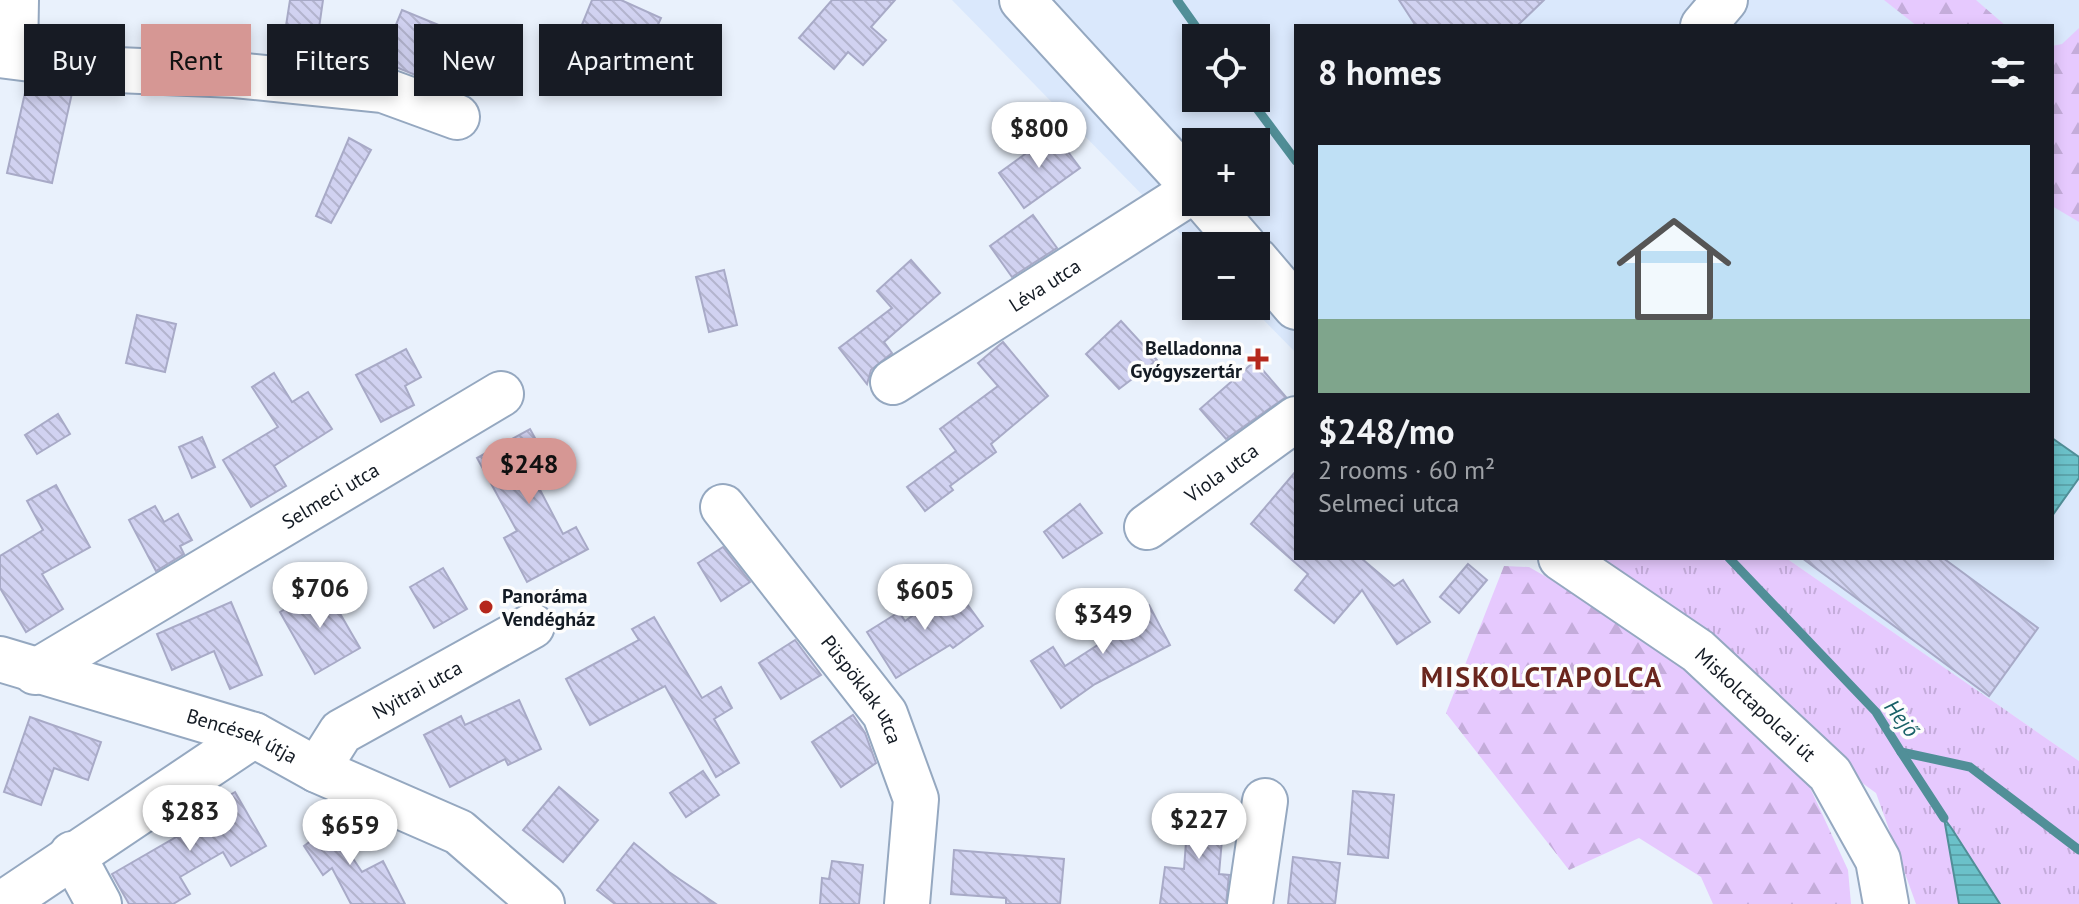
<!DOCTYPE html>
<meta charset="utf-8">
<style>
:root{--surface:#171b24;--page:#242831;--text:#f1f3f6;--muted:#9ea1a6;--line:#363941;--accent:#d69794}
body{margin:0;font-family:"PT Sans",sans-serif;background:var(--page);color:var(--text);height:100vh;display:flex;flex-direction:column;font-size:30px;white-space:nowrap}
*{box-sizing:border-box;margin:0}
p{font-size:26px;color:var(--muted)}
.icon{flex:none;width:44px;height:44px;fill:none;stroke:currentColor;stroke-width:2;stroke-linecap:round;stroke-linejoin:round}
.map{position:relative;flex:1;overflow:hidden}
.side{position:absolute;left:1294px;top:24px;width:760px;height:536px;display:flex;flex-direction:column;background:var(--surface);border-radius:0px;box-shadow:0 4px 12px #0003}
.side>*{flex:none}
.banner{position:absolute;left:24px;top:24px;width:760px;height:72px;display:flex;gap:16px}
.tools{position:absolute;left:1182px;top:24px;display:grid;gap:16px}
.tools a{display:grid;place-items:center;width:88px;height:88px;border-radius:0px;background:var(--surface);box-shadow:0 4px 12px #0003;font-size:40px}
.price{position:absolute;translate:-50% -68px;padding:0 18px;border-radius:28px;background:#fff;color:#222;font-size:26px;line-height:52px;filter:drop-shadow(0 2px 4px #0008)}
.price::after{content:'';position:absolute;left:50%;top:48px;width:24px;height:18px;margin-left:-12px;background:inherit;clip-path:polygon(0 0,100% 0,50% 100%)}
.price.selected{background:var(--accent);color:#111}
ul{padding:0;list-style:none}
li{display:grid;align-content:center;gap:16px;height:424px;padding:0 24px}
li+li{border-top:2px solid var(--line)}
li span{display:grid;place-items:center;height:248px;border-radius:0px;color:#555}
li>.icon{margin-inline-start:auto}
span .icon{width:144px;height:144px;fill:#fffc;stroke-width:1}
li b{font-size:34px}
h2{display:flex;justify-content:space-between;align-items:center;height:96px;padding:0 24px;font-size:34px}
.pill{padding:0 28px;border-radius:0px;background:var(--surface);box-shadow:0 4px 12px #0003;font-size:28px;line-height:72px}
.pill.selected{background:var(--accent);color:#111}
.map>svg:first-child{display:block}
.built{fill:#dae8fc;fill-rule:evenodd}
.forest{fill:url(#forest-firs)}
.park{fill:url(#park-tufts)}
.water{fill:url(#water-rules);stroke:#518f98;stroke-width:2}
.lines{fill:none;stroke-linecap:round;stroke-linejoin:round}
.stream{stroke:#518f98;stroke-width:9}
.building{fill:url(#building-back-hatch);stroke:#a8aac7;stroke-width:2}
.minor-casing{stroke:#95a8c0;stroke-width:48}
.minor{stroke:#fff;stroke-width:44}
.poi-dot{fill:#b5271c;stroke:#fdfdfd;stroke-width:3}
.labels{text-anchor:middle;stroke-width:7;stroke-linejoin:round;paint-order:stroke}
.street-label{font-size:20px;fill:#141b24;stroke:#fdfdfd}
.poi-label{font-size:20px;font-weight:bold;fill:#141b24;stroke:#fdfdfd;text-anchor:end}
.water-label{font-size:22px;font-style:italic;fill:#186167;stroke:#fdfdfd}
.district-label{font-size:28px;font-weight:bold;letter-spacing:2px;fill:#6a261e;stroke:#fdfdfd}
</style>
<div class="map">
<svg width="2079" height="904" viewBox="0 0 2079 904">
<defs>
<pattern id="forest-firs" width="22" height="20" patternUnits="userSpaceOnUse" patternTransform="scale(2)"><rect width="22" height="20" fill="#e6c9fe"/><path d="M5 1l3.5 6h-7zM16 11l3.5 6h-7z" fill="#c4acda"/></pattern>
<pattern id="park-tufts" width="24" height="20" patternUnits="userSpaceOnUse" patternTransform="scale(2)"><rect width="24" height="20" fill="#e6c9fe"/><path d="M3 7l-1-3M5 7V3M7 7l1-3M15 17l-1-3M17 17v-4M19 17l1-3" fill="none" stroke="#c4acda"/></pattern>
<pattern id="water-rules" width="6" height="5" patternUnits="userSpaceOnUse" patternTransform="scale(2)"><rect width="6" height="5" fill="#6bc1c9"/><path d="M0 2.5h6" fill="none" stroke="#5ca5ac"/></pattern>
<pattern id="building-back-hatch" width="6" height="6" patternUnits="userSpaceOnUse" patternTransform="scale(2)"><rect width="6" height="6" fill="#d1d2f1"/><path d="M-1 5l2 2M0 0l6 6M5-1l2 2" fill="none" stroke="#b3b4ce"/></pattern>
</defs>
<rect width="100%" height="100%" fill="#e9f1fc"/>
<path class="built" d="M952,0H2079V761L1786,558H2052V26H1296V353L1250,306H1256V246H1196V250ZM1196,38H1256V98H1196ZM1196,142H1256V202H1196Z"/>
<g class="forest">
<path d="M1884,0H1976L2006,26H1917Z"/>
<path d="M2079,28V222L2052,206V46L2062,44Z"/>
<path d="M1504,566L1529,567L1660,642L1806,779L1848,870L1851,904H1713L1701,877L1639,838L1569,870L1446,713Z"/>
</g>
<path class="park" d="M1552,558H1786L2079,761V904H1916L1876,793Z"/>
<g class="water">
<path d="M2052,438L2079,457V478L2052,516Z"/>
<path d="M1944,818L1952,829L2000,904H1959Z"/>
</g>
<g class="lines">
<g class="stream">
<path d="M1177,0L1204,38"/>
<path d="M1249,98L1296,161"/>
<path d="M1729,558L1876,712L1901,752L1970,767L2079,850"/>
<path d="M1901,752L1944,818"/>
</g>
</g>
<g class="building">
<path d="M290,0H323L319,28L341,31L338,54L283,45Z"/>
<path d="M592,0H621L661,18L642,60L579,32Z"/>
<path d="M832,0H895L871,27L886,40L863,65L848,52L834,69L799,38Z"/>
<path d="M1399,0H1544L1517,26H1416Z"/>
<path d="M402,10L451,30L430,81L381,61Z"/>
<path d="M27,84L72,93L52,183L7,173Z"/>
<path d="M1054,133L1080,168L1024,208L999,173Z"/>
<path d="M349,138L371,150L331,223L316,216Z"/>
<path d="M1033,215L1057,248L1012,277L990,246Z"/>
<path d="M911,260L940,293L884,342L892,353L871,370L867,384L839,348L892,308L877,291Z"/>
<path d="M724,270L737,325L709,332L696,277Z"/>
<path d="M137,315L176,324L165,372L126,363Z"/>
<path d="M1121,321L1157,360L1119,389L1086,354Z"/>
<path d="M1003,342L1048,396L991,444L996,452L950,486L953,490L925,511L907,487L956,451L940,429L998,386L978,363Z"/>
<path d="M406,349L421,377L405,386L414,405L381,422L356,375Z"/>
<path d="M1255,361L1286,397L1226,439L1200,409Z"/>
<path d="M274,373L292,402L308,392L332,429L274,466L286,486L251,507L223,460L278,427L252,387Z"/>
<path d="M58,414L70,434L37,454L25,435Z"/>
<path d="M530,429L556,476L538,486L563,534L576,527L588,549L527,582L504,538L517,531L477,458Z"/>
<path d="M202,437L215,467L192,478L179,447Z"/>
<path d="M1296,471V558H1361L1394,586L1403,580L1430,622L1397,644L1362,590L1334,623L1295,590L1308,574L1251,524Z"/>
<path d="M56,485L90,547L42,574L63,609L26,632L0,588V556L43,530L27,501Z"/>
<path d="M1080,504L1102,533L1063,558L1044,532Z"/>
<path d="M155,506L164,522L178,514L192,540L180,546L184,554L156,571L129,520Z"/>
<path d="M723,547L750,582L721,601L698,563Z"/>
<path d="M1802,558H1943L2038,628L1989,696Z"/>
<path d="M1468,564L1487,580L1459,613L1440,597Z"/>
<path d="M443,568L467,609L434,628L410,587Z"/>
<path d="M324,586L360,648L315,674L280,612Z"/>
<path d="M954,586L983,626L953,648L950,645L896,678L867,632L899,612L905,621Z"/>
<path d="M231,602L262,675L230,689L214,651L172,670L157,634Z"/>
<path d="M1149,605L1170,645L1095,684L1061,708L1031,661L1053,647L1065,666L1110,637L1105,628Z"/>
<path d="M654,617L702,698L721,687L732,708L714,719L739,763L716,777L665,686L590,725L566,679L639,640L632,629Z"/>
<path d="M795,640L821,675L781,699L759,663Z"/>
<path d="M519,700L541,749L508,765L505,759L450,787L424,735L461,716L465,725Z"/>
<path d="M853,715L865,733L876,763L841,787L812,742Z"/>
<path d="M30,717L101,742L88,780L54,768L41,805L4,792Z"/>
<path d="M703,771L719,795L686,817L670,793Z"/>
<path d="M559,787L598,820L563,862L523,830Z"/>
<path d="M1353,791L1394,795L1388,858L1348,854Z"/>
<path d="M235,792L266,846L231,866L223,852L180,877L190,894L173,904H129L112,874L176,837L172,829Z"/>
<path d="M1189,802L1225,805L1219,874L1229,875L1226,904H1160L1165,867L1184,869Z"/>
<path d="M319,808L362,872L383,861L405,904H351L332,868L323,875L304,846L316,837L306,816Z"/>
<path d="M634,843L669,872L716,904H615L597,890Z"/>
<path d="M954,850L1064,859L1060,904H1006V898L951,894Z"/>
<path d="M1293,857L1340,863L1335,904H1288Z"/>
<path d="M832,861L863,865L859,904H820L822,878L829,879Z"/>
</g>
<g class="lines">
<defs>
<g id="minor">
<path d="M1022,0L1196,190"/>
<path d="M1703,26L1725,0"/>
<path d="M0,55L117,70L235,75L383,90L457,117"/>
<path d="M15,56L16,0"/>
<path d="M1206,202L1244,246"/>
<path d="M1256,260L1296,307"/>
<path id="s1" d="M893,382L1196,189"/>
<path id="s2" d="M723,507L885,714L916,799L907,904"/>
<path id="s3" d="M1147,527L1296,419"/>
<path id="s4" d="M1561,558L1698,651L1830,774L1878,860L1886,904"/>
<path id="s5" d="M0,659L254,735L317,770L459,832L542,904"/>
<path id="s6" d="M35,672L501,394"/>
<path id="s7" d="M317,770L341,732L532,626"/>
<path d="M72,854L99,904"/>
<path d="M2,904L254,735"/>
<path d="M1250,904L1265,801"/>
</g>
</defs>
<use href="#minor" class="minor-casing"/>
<use href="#minor" class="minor"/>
</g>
<g class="poi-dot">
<path d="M1254 347h8v8h8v8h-8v8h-8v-8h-8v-8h8z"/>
<circle cx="486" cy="607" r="8"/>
</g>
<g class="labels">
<g class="street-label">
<text dy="7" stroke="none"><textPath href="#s1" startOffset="180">Léva utca</textPath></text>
<text dy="7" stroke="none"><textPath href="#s3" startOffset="92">Viola utca</textPath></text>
<text dy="7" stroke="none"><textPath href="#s6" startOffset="344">Selmeci utca</textPath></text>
<text dy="7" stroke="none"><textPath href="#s7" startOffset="132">Nyitrai utca</textPath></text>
<text dy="7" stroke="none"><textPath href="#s2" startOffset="230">Püspöklak utca</textPath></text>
<text dy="7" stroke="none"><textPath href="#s4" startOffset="244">Miskolctapolcai út</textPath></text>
<text dy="7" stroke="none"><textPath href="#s5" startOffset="254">Bencések útja</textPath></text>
</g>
<g class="poi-label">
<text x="1242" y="355">Belladonna<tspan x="1242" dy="23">Gyógyszertár</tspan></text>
<text x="502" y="603" text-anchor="start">Panoráma<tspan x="502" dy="23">Vendégház</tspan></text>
</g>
<g class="water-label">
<text transform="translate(1902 718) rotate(52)" y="8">Hejő</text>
</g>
<g class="district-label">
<text x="1542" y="687">MISKOLCTAPOLCA</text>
</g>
</g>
</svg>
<div class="tools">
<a><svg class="icon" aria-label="locate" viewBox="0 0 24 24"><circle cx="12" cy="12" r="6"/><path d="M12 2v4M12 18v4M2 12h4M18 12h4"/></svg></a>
<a>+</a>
<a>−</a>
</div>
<b class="price" style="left:1039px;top:170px">$800</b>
<b class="price selected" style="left:529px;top:506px">$248</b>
<b class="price" style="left:320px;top:630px">$706</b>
<b class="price" style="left:925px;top:632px">$605</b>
<b class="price" style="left:1103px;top:656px">$349</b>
<b class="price" style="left:190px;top:853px">$283</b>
<b class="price" style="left:1199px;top:861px">$227</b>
<b class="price" style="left:350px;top:867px">$659</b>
<div class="banner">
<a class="pill">Buy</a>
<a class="pill selected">Rent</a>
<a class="pill">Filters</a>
<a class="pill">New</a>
<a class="pill">Apartment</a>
</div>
<section class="side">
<h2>8 homes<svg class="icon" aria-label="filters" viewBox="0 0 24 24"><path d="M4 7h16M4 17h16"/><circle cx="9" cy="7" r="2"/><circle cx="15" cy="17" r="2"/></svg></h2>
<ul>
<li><span style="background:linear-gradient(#bfe0f5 70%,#7fa58c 0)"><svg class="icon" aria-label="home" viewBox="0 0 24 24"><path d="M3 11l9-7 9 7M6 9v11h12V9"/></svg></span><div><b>$248/mo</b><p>2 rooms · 60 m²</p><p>Selmeci utca</p></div></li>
</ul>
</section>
</div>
